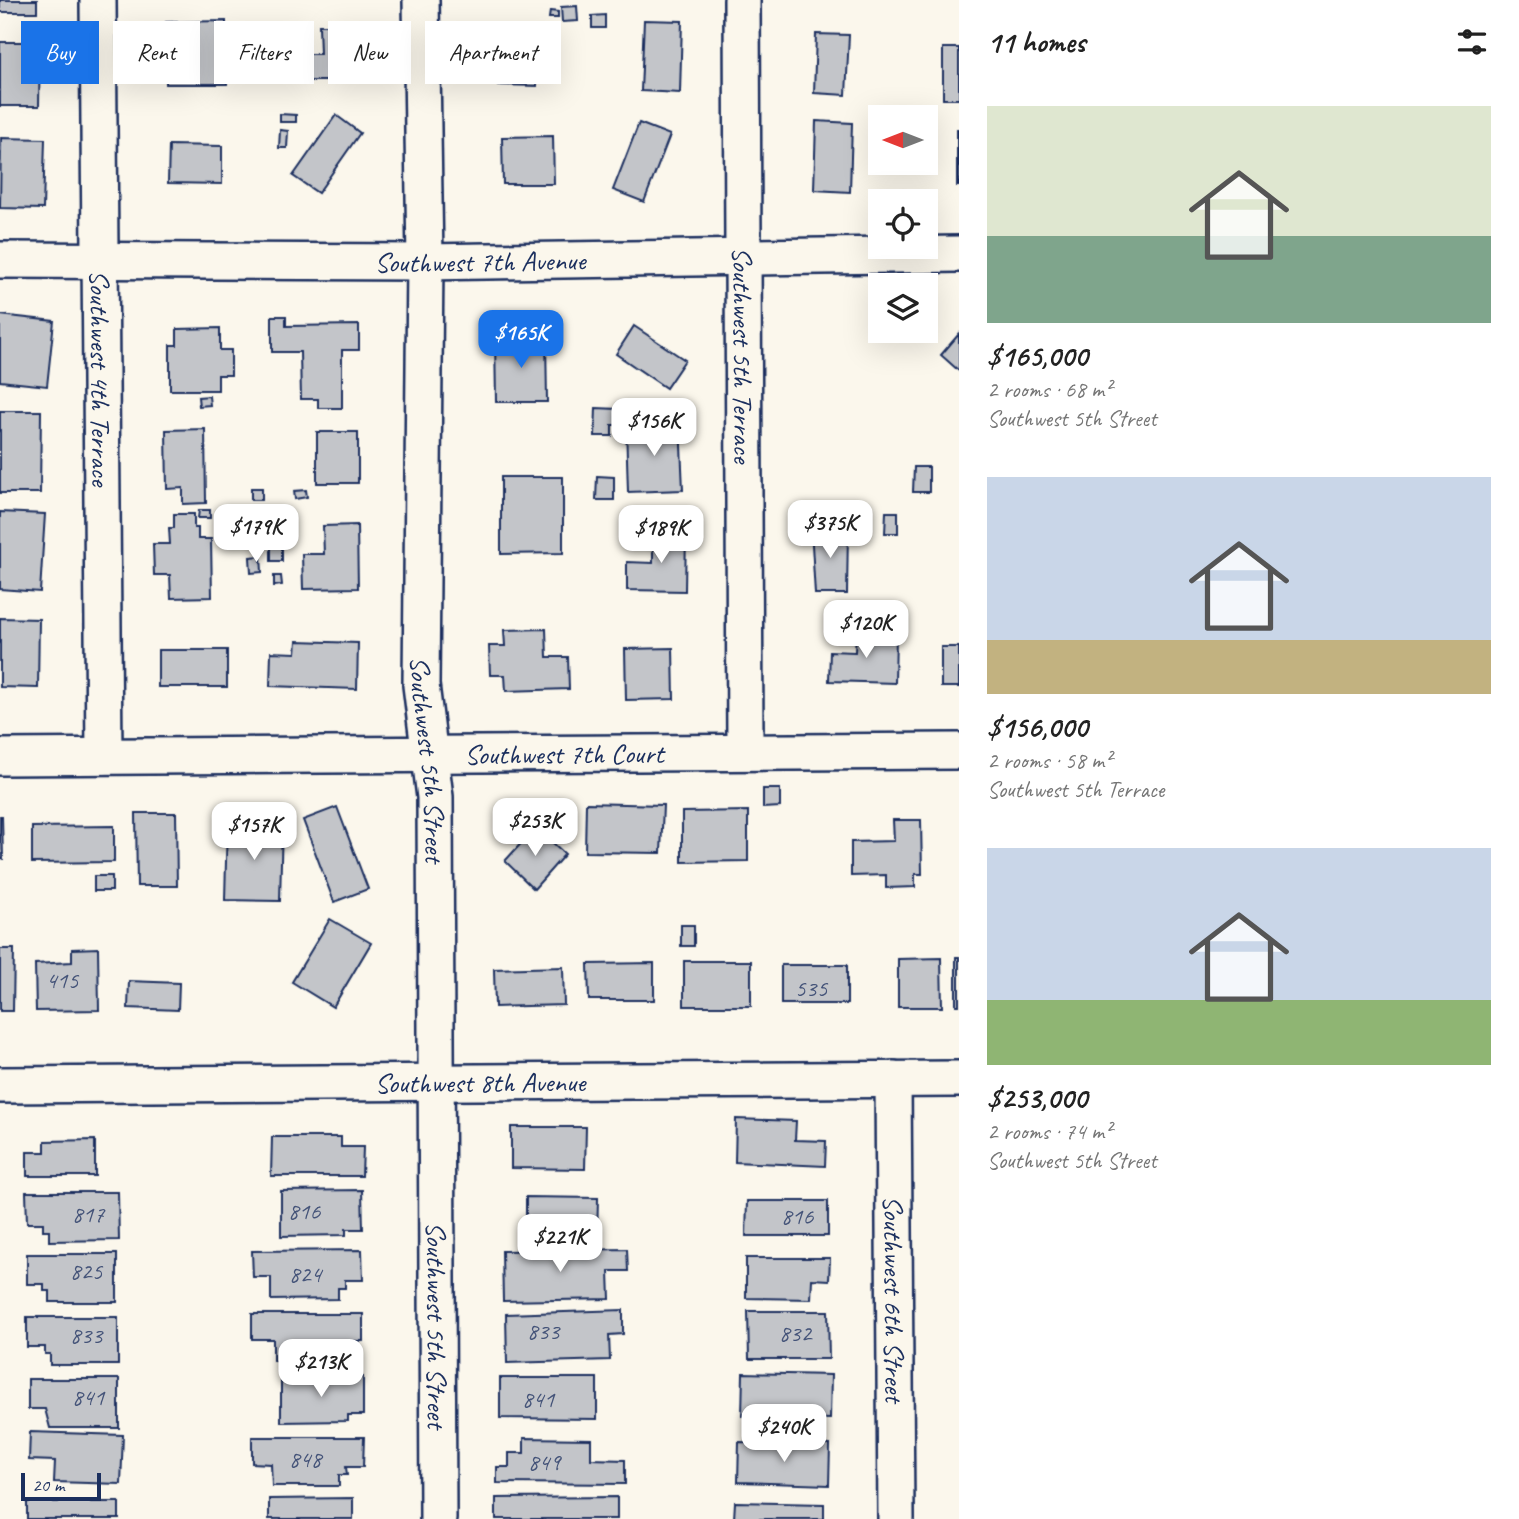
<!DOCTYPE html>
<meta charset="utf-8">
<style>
:root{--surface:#fff;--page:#f2f2f2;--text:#222;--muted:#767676;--accent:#1a73e8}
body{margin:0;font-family:Caveat,sans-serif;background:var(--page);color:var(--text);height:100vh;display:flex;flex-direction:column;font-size:26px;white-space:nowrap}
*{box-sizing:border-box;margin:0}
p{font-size:23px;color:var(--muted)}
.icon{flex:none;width:38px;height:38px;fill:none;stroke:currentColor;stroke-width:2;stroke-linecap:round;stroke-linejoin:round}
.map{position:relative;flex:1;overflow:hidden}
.side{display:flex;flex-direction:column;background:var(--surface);width:560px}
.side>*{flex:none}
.top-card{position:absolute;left:21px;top:21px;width:665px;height:63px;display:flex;gap:14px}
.needle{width:46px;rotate:270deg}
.tools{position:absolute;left:868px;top:105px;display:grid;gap:14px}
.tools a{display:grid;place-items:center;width:70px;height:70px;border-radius:0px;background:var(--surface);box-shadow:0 7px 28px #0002;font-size:35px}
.scale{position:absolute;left:21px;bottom:18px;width:80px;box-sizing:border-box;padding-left:7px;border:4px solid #1b2f5e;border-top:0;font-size:19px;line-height:24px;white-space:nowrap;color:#1b2f5e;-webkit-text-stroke:5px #fbf7ec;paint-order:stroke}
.price{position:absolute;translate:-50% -60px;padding:0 16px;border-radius:14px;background:#fff;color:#222;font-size:23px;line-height:46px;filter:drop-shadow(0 2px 4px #0008)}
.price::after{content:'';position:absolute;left:50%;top:42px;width:21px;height:16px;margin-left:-10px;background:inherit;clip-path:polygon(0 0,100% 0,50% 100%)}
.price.selected{background:var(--accent);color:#fff}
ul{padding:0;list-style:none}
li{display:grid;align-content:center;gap:14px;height:371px;padding:0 28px}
li span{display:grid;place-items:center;height:217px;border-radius:0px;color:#555}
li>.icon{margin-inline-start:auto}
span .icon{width:126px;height:126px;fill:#fffc;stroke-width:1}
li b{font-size:30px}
h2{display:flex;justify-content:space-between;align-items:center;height:84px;padding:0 28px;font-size:30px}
.chip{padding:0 24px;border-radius:0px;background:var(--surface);box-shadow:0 7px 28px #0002;font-size:24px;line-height:63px}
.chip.selected{background:var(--accent);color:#fff}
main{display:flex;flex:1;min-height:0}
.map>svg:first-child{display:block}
.building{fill:#c3c5c9;stroke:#1b2f5e;stroke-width:2}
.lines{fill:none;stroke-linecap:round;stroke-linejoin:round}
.minor-casing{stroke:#1b2f5e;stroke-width:40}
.minor{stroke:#fbf7ec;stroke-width:35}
.labels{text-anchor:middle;stroke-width:5;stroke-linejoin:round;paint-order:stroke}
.number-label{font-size:24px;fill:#455479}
.street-label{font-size:28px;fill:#1b2f5e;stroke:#fbf7ec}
</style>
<main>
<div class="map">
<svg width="959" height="1519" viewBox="0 0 959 1519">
<rect width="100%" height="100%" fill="#fbf7ec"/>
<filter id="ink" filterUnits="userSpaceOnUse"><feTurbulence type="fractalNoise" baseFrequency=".0143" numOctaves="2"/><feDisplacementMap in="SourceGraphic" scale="14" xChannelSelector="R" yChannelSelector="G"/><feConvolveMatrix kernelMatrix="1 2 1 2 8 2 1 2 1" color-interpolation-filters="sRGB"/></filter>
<g filter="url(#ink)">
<g class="building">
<rect x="0" y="0" width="37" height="12"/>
<path d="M577,6L578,21L562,22L561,7Z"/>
<path d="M550,11L558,12V18H549Z"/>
<path d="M605,15V28H592V16Z"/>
<path d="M644,20L682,21L680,93L641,91Z"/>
<path d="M226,21L227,84H166V22Z"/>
<path d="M319,25H358V81H300L299,54H320Z"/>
<path d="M498,27L538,28L537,86L497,85Z"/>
<path d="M816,34L849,35L846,95L814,93Z"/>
<path d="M0,42H40L39,106H0Z"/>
<rect x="943" y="48" width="16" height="51"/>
<path d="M919,104L929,105L928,123L926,117H918Z"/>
<path d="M280,114L296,115V122H280Z"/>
<path d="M336,115L360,133L318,193L293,176Z"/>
<path d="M816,121L852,123L850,192L814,190Z"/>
<path d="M639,123L670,135L644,202L613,190Z"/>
<rect x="957" y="129" width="2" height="57"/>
<path d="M280,130L288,131L287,148H279Z"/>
<path d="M553,136L554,184H503L502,137Z"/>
<path d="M1,138L45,139L43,209L0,208Z"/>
<path d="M169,145L222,146V184L168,183Z"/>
<path d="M0,315L54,321L47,386L0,381Z"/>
<path d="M272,316H286V326L359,325V350H342V408H318V399H301L300,352H272Z"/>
<path d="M634,326L685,360L666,388L616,354Z"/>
<path d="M220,328V350H231V375H218V390H170V345H177V329Z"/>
<path d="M959,334V371L941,355Z"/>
<path d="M495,337H546L547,402H496Z"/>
<path d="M209,396L210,405L199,406L198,397Z"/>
<path d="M596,408L618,409L617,425H612V436H595Z"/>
<path d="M0,411H41L40,493H0Z"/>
<path d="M680,423L683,490L628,492L626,425Z"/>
<path d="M205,429L206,503L183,504V488L167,489L166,430Z"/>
<rect x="317" y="432" width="41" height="51"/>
<path d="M914,467H929V492H913Z"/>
<path d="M597,476L614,477V500H596Z"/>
<path d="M501,477H563V553L501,554Z"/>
<rect x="251" y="488" width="11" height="12"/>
<path d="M306,490L307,497L295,499L294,491Z"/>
<path d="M199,510H210V518H198Z"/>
<path d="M242,511H255L256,532H242Z"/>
<path d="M0,512L45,514L40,592L0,589Z"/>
<path d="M886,512H898V533H885Z"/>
<path d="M174,514H194V528H198V539H211L212,597L171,598L170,575H154L153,544H170L169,528H174Z"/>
<path d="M357,525L358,588L303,589L302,554H324L323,526Z"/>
<path d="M811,528L848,529L847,594H815Z"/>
<path d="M653,530H686L685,591L627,590V562L653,563Z"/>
<rect x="271" y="547" width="11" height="14"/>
<path d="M261,556L262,572L251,573L250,557Z"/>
<path d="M274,576H281L282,585L274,586Z"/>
<path d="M880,608L899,609V626L880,625Z"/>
<path d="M0,618L39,619L38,688L0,687Z"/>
<path d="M546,629L547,657H568L569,689L506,691L505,675H490L489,646H505L504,630Z"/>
<path d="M856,632L896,634L895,683L829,681L830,651L855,652Z"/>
<path d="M297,641L358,643L357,689L270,686L271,652L296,653Z"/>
<rect x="941" y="647" width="18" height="40"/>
<path d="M673,648L674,699L626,700L625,649Z"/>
<rect x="158" y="650" width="69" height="37"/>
<path d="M763,789H780V807L763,808Z"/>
<path d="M586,803L663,805L661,853L585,852Z"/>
<path d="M337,807L368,889L334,902L303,820Z"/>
<path d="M748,811V861L682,862V812Z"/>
<path d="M136,813H176L177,886H137Z"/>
<path d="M0,816H2L3,859H0Z"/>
<path d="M893,820H921L922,874H915V887L886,888V875L851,876V842L894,841Z"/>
<path d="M227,822L282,823L280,901L225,900Z"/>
<path d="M114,826V862L32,863V827Z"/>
<path d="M536,827L565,854L534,889L505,861Z"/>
<rect x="94" y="876" width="18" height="15"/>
<path d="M330,919L371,943L333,1007L292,982Z"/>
<rect x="681" y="925" width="13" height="21"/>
<path d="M98,948L99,1010L36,1011L35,964L72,962V949Z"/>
<path d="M0,949H14L13,1011H0Z"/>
<rect x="956" y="957" width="3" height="48"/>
<path d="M941,958L942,1007H898V959Z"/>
<rect x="684" y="961" width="67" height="45"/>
<path d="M654,963V1000H589L588,964Z"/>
<rect x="781" y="965" width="66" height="39"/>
<path d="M563,967L564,1005L495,1007L494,969Z"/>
<path d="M129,981L179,983L178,1010L128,1008Z"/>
<path d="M736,1119L796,1121L795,1140L826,1141L825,1166L735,1162Z"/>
<path d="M511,1127H586L585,1169L511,1168Z"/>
<path d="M272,1137H341V1147H363L362,1176H271Z"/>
<path d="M95,1140V1176H27V1152H45V1141Z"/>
<path d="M362,1190L363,1229H346V1235L281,1236V1191Z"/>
<path d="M26,1192H118L119,1240L49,1241V1230H43V1223H27Z"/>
<path d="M526,1197L598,1198L597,1237L526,1236Z"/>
<path d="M747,1201H828V1236H746Z"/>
<path d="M627,1249L628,1271H609L610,1299L503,1301L502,1251Z"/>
<path d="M362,1250L363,1280H345V1288H338V1299L271,1300V1277H253L252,1251Z"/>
<path d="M27,1254H117V1302H50V1291H44V1284H27Z"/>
<path d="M746,1258H830L829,1280L812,1279L811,1299L746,1298Z"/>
<path d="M623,1310V1334L609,1335L610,1360L507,1363L506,1314Z"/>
<path d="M748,1311H828L829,1359H749Z"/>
<path d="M252,1314H363V1341H344V1349H338V1361H273V1339H252Z"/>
<path d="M27,1317H118V1365H50V1354H45V1347H27Z"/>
<path d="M743,1373L831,1375L830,1419L742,1416Z"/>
<path d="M363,1377V1415H348V1421L281,1422V1378Z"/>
<path d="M500,1378H597V1419L500,1418Z"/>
<path d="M28,1379H119V1428H50L45,1409H28Z"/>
<path d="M30,1432L123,1435L121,1484L54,1482L55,1461L29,1460Z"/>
<path d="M252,1437H364L363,1467H346L347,1475H339V1486H272L271,1464L252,1463Z"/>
<path d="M524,1438L591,1439V1459L625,1460V1484L497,1483V1467H509V1453H524Z"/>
<path d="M739,1442L830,1445L829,1485L738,1482Z"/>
<path d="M617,1497V1519H496V1498Z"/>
<path d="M353,1498V1519H269V1499Z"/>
<rect x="27" y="1502" width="92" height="17"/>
<path d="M735,1502L824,1504V1519H734Z"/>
</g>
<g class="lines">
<defs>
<g id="minor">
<path id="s1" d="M98,0L104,756"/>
<path id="s2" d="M421,0L425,262L421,685L435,797L438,1519"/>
<path id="s3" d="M742,0L745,751"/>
<path id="s4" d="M0,260L425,262L959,254"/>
<path id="s5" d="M0,757L959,751"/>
<path id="s6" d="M893,1079L896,1519"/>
<path id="s7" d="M0,1085L959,1079"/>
</g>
</defs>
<use href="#minor" class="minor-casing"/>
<use href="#minor" class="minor"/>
</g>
</g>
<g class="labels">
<g class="number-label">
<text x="62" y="988">415</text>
<text x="811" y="996">535</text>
<text x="304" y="1219">816</text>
<text x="88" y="1222">817</text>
<text x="797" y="1224">816</text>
<text x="86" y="1279">825</text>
<text x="305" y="1282">824</text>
<text x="543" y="1339">833</text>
<text x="795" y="1341">832</text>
<text x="86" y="1343">833</text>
<text x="88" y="1405">841</text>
<text x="538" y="1407">841</text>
<text x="305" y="1467">848</text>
<text x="544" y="1470">849</text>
</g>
<g class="street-label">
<text dy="10" stroke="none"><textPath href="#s4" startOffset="480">Southwest 7th Avenue</textPath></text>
<text dy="10" stroke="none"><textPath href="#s3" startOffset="355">Southwest 5th Terrace</textPath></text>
<text dy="10" stroke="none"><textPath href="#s1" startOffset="378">Southwest 4th Terrace</textPath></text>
<text dy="10" stroke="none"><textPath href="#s5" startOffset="564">Southwest 7th Court</textPath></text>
<text dy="10" stroke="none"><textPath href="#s2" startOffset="760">Southwest 5th Street</textPath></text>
<text dy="10" stroke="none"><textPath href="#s7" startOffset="480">Southwest 8th Avenue</textPath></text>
<text dy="10" stroke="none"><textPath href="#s6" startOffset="220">Southwest 6th Street</textPath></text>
<text dy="10" stroke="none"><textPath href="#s2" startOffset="1326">Southwest 5th Street</textPath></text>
</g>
</g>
</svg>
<div class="tools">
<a><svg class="needle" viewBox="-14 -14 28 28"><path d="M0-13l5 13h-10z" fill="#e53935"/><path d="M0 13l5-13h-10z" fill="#767676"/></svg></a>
<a><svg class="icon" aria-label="locate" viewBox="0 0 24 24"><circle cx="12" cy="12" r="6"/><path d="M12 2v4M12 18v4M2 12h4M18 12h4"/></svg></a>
<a><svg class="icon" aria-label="layers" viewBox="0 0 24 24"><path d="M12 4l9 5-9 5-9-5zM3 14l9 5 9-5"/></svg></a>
</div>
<div class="scale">20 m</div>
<b class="price selected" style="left:521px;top:370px">$165K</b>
<b class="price" style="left:654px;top:458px">$156K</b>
<b class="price" style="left:830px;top:560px">$375K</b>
<b class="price" style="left:256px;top:564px">$179K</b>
<b class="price" style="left:661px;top:565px">$189K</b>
<b class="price" style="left:866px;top:660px">$120K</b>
<b class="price" style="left:535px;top:858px">$253K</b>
<b class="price" style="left:254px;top:862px">$157K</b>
<b class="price" style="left:560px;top:1274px">$221K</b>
<b class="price" style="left:321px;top:1399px">$213K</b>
<b class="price" style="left:784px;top:1464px">$240K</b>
<div class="top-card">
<a class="chip selected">Buy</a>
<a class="chip">Rent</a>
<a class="chip">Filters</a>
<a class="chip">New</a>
<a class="chip">Apartment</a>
</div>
</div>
<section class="side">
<h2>11 homes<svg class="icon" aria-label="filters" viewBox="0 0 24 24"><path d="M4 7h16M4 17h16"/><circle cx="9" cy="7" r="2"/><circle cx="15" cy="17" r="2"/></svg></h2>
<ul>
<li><span style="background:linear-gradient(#dfe7d0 60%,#7fa58c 0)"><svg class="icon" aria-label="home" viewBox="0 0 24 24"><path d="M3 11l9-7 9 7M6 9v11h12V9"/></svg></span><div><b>$165,000</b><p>2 rooms · 68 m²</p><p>Southwest 5th Street</p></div></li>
<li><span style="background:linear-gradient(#c9d6e8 75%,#c2b280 0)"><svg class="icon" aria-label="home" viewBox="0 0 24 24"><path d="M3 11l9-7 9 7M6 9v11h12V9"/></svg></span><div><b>$156,000</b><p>2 rooms · 58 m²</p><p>Southwest 5th Terrace</p></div></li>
<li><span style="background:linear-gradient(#c9d6e8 70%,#8fb573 0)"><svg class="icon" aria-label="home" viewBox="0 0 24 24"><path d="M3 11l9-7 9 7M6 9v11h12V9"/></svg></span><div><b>$253,000</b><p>2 rooms · 74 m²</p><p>Southwest 5th Street</p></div></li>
</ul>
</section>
</main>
